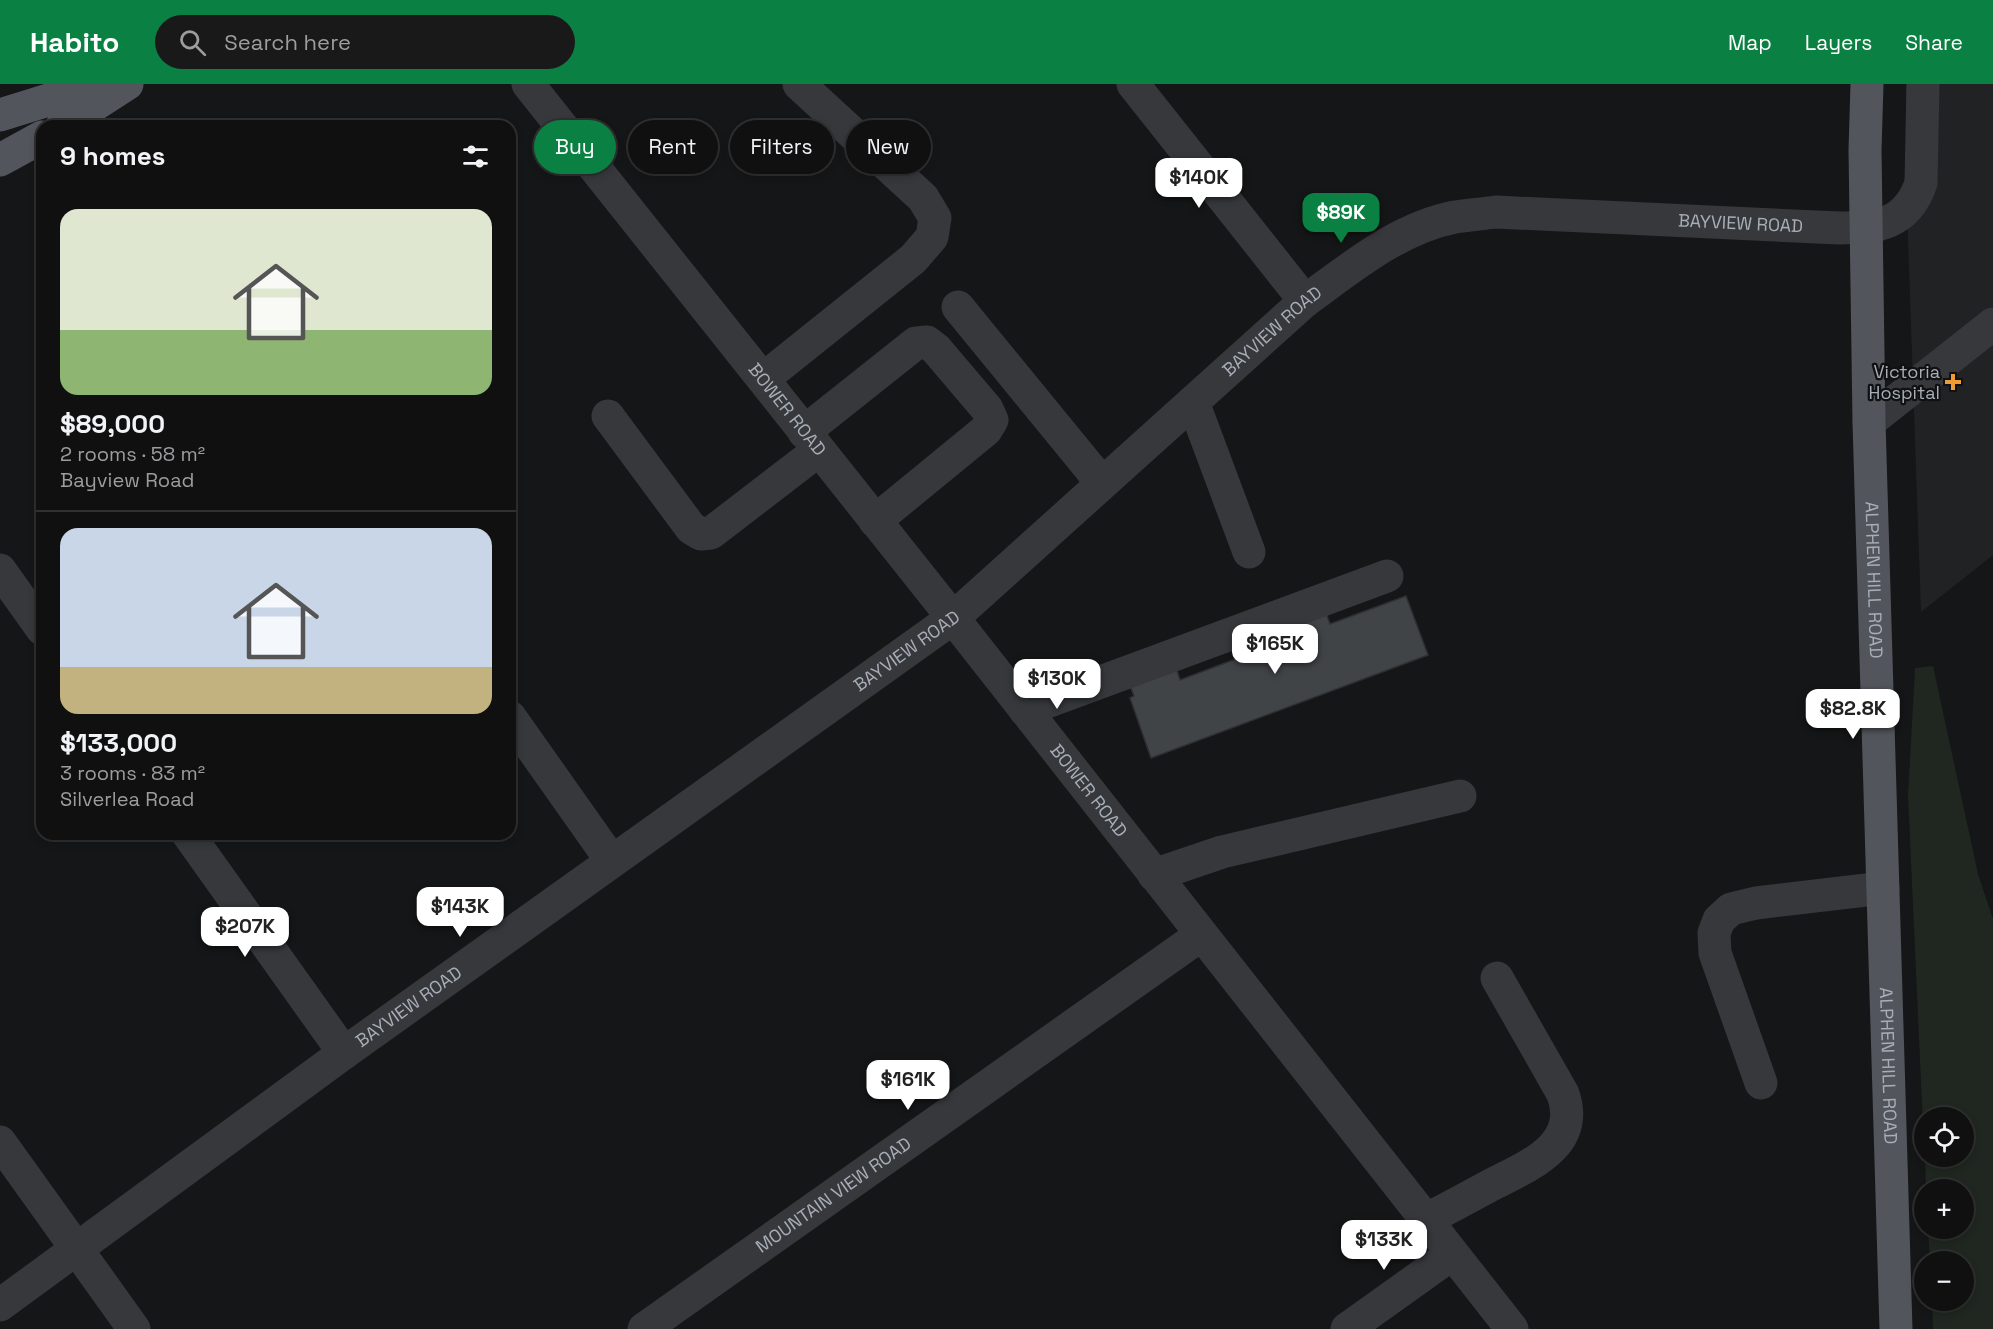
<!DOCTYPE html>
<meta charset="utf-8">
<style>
:root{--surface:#101011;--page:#19191a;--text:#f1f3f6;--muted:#9c9d9f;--line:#303031;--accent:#0b8043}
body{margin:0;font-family:"Space Grotesk",sans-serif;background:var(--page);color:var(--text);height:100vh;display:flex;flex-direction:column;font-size:22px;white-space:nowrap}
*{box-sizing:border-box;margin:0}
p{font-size:20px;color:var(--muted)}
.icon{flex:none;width:33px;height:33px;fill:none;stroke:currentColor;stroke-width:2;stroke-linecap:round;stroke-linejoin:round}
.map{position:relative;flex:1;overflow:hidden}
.drawer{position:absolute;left:36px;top:36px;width:480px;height:720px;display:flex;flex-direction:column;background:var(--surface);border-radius:18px;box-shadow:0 3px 9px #0003,0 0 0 2px var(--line)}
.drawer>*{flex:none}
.banner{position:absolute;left:534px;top:36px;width:570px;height:54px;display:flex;gap:12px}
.fabs{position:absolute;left:1914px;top:1023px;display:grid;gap:12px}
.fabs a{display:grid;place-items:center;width:60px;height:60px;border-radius:50%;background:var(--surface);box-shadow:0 3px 9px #0003,0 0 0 2px var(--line);font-size:30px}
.price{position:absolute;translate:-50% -51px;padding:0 14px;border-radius:12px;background:#fff;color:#222;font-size:20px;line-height:39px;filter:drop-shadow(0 2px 3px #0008)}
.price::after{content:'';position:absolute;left:50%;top:36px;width:18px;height:14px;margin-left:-9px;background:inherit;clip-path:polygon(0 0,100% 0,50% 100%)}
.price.active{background:var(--accent);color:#fff}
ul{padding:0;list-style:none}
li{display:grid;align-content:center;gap:12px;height:318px;padding:0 24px}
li+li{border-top:2px solid var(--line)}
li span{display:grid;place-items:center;height:186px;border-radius:18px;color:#555}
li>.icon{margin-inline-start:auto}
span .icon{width:108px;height:108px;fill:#fffc;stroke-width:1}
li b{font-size:26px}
h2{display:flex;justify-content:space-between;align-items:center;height:72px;padding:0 24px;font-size:26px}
.pill{padding:0 21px;border-radius:27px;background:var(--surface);box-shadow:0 3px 9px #0003,0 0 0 2px var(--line);font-size:21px;line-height:54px}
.pill.active{background:var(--accent);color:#fff}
header{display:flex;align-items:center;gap:36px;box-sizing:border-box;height:84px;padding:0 30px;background:var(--accent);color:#fff}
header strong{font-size:28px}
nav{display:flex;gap:33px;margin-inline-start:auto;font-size:21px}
.search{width:420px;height:54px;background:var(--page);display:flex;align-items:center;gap:15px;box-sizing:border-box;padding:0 21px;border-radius:33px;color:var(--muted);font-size:22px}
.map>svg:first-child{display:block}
.built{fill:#212224}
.green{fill:#1f2720}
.building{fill:#414447;stroke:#2f3033;stroke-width:1.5}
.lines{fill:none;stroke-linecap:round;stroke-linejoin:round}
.minor{stroke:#36383c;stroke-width:33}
.major{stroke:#52555b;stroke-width:33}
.poi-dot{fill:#f09c34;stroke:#101112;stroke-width:2}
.labels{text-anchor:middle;stroke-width:4.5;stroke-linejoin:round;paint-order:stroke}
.street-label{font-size:18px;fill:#a7aeb7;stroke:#101112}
.poi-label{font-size:18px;fill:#a7aeb7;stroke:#101112;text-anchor:end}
</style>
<header>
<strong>Habito</strong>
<div class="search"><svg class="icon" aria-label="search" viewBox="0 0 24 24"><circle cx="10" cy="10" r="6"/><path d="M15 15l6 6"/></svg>Search here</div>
<nav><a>Map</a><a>Layers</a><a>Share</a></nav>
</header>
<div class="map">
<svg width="1993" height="1245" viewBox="0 0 1993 1245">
<rect width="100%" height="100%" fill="#151617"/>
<path class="built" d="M1906,0H1993V471L1921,528L1907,125Z"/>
<path class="green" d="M1933,582L1978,790L1993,835V1245H1933L1932,1217L1964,1216V1178L1930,1177L1928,1145L1964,1144V1106L1926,1105L1925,1073L1964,1072V1034H1924V1064L1908,712L1915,584Z"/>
<path class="building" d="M1406,512L1428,571L1151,674L1130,614L1134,612L1129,599L1174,578L1180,596L1305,549L1297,527L1322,518L1330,540Z"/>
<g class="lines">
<g class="minor">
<path id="s1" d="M528,0L953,534L1512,1245"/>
<path d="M1133,0L1305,217"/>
<path d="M958,223L1102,399"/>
<path d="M763,295L913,175L932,153L935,134L923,114L799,0"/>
<path d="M1193,318L1249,468"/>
<path d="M608,332L691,444L701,450L711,449L819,366"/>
<path d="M1869,338L1993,240"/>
<path d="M804,348L916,259L927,258L936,265L987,325L992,336L986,346L875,437"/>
<path d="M0,486L42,545"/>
<path d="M1025,626L1387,492"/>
<path d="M510,633L611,776"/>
<path d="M188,750L344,969"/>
<path d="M1154,791L1222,768L1460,712"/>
<path d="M1761,999L1715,869L1714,849L1719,836L1731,825L1756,819L1883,804"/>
<path d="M0,1058L134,1245"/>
<path d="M1425,1136C1447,1125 1469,1113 1491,1101C1528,1082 1581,1062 1563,1010L1497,894"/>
<path id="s2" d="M0,1221L344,969L953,534L1305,217C1351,184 1398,144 1455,133C1468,131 1482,130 1496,128L1839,144C1878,144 1907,140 1921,99L1923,0"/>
<path id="s3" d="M644,1245L1201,851"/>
<path d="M1347,1245L1452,1170"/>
</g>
<g class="major">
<path id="s4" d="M1867,0L1865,66L1869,338L1896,1245"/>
<path d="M0,31L100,0"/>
<path d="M62,42L127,0"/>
<path d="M0,76L42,53"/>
</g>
</g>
<path class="poi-dot" d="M1950 289h6v6h6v6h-6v6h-6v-6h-6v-6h6z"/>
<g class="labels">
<g class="street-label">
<text dy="6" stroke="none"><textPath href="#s2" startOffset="2108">BAYVIEW ROAD</textPath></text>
<text dy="6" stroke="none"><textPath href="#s2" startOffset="1604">BAYVIEW ROAD</textPath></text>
<text dy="6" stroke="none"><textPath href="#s1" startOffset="416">BOWER ROAD</textPath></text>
<text dy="6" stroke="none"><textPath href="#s4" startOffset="496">ALPHEN HILL ROAD</textPath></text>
<text dy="6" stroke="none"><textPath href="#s2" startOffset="1118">BAYVIEW ROAD</textPath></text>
<text dy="6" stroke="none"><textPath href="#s1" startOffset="902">BOWER ROAD</textPath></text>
<text dy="6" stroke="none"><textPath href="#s2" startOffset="506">BAYVIEW ROAD</textPath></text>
<text dy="6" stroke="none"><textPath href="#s4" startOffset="982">ALPHEN HILL ROAD</textPath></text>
<text dy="6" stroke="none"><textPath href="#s3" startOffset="232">MOUNTAIN VIEW ROAD</textPath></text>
</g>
<g class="poi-label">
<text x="1940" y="294">Victoria<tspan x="1940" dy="21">Hospital</tspan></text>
</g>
</g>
</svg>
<div class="fabs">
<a><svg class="icon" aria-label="locate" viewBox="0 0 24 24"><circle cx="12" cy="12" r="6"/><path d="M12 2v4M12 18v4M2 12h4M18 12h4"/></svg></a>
<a>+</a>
<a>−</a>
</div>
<b class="price" style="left:1199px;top:125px">$140K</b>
<b class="price active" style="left:1341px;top:160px">$89K</b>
<b class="price" style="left:1275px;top:591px">$165K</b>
<b class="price" style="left:1057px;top:626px">$130K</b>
<b class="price" style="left:1853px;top:656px">$82.8K</b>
<b class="price" style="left:460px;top:854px">$143K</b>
<b class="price" style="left:245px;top:874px">$207K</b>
<b class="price" style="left:908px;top:1027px">$161K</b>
<b class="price" style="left:1384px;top:1187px">$133K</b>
<div class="banner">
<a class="pill active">Buy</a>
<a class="pill">Rent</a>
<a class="pill">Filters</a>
<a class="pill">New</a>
</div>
<section class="drawer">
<h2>9 homes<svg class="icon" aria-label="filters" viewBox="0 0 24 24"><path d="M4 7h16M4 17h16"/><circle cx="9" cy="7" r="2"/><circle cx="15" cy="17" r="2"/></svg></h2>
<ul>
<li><span style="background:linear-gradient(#dfe7d0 65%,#8fb573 0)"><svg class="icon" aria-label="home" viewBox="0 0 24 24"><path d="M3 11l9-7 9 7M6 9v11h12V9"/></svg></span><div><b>$89,000</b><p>2 rooms · 58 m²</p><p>Bayview Road</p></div></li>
<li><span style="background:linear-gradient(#c9d6e8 75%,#c2b280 0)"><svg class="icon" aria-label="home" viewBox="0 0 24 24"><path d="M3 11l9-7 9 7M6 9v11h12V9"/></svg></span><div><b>$133,000</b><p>3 rooms · 83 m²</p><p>Silverlea Road</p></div></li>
</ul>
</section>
</div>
